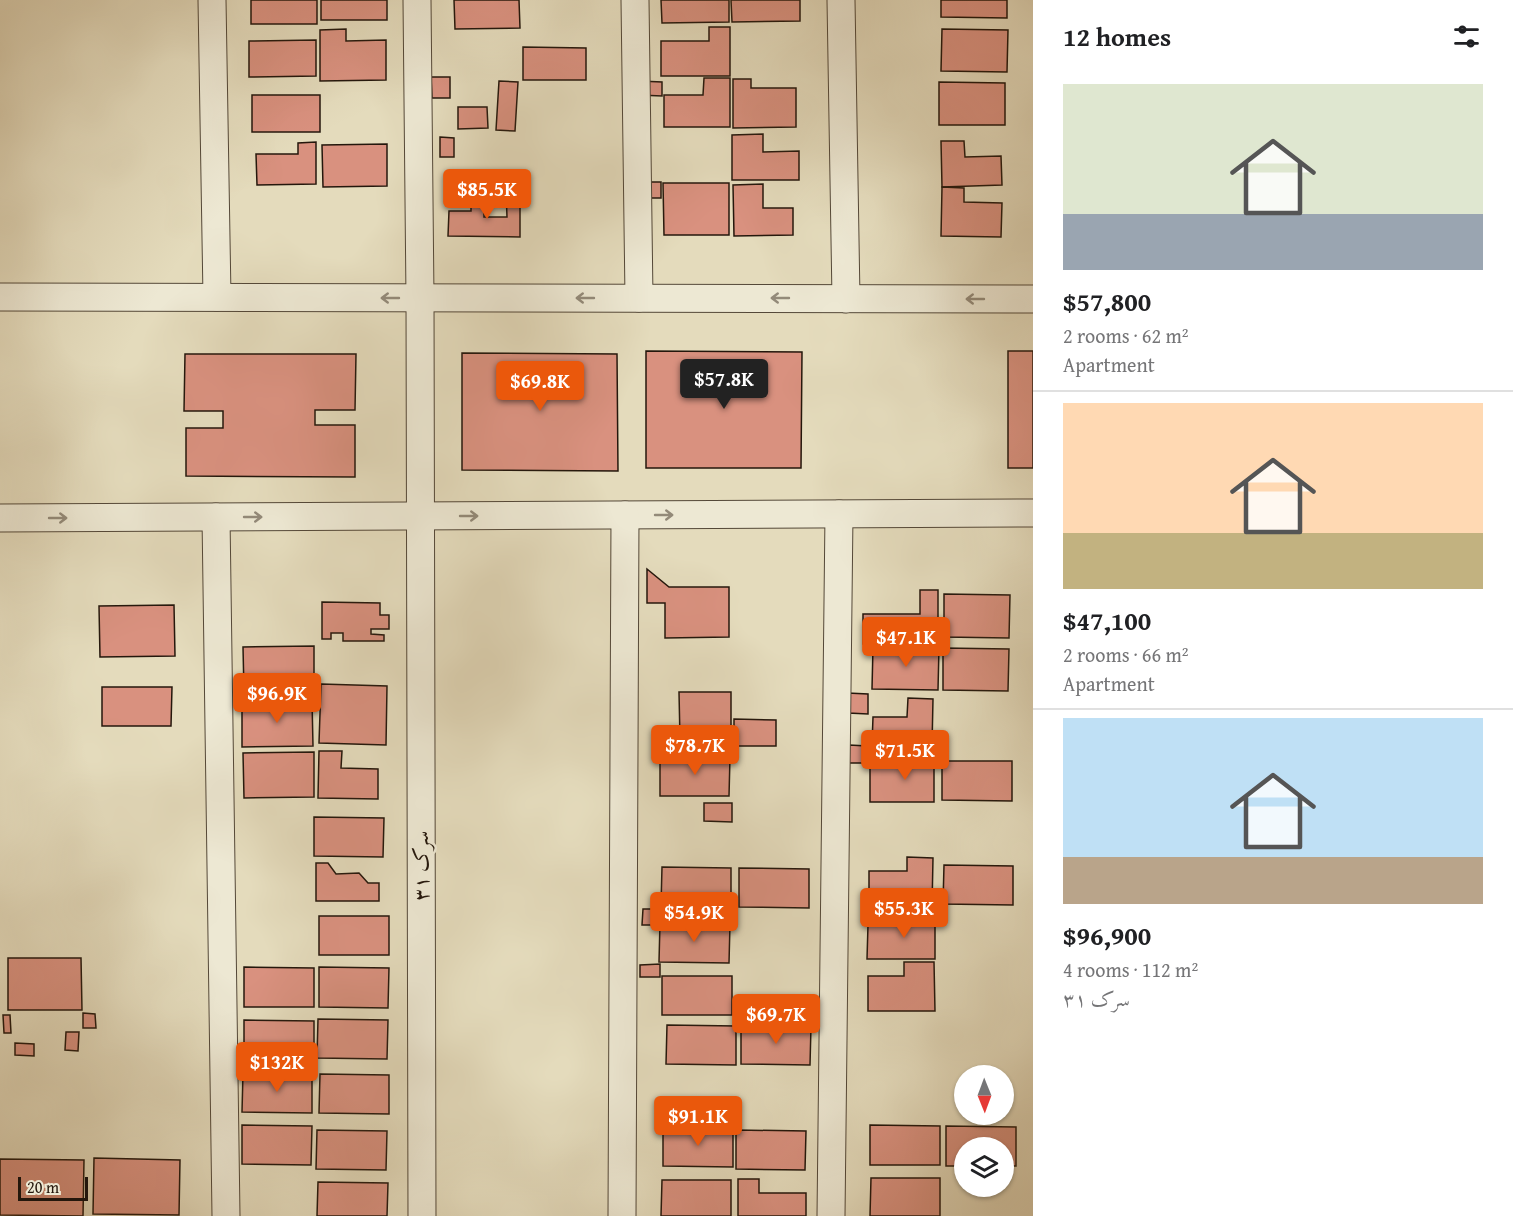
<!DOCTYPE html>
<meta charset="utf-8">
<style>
:root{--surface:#fff;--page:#f6f6f6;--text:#202124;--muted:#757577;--line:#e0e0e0;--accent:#ea580c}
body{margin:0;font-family:"Gentium Book Plus",Amiri,serif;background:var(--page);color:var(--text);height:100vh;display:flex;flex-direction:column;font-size:22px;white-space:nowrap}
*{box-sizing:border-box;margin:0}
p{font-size:20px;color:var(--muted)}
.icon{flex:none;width:33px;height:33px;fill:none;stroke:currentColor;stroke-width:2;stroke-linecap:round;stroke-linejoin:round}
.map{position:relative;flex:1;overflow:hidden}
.drawer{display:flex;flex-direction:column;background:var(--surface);width:480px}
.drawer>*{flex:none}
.needle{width:39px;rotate:179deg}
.buttons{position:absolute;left:954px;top:1065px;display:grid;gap:12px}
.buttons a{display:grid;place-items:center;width:60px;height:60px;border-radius:50%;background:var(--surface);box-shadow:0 2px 4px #0004;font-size:30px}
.scale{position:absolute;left:18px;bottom:15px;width:70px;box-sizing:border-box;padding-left:6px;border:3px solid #24170c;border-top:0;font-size:16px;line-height:21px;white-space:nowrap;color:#24170c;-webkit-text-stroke:4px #ede8d3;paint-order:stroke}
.price{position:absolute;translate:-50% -51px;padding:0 14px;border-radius:6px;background:var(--accent);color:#fff;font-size:20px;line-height:39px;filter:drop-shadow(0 2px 3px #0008)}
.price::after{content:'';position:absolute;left:50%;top:36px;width:18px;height:14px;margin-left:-9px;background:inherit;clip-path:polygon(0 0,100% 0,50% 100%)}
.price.on{background:#222;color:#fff}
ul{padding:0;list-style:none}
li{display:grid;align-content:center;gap:12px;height:318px;padding:0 30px}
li+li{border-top:2px solid var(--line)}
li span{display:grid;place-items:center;height:186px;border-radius:0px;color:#555}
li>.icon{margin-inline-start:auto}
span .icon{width:108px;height:108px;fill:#fffc;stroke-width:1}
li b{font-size:26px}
h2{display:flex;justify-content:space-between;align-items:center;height:72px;padding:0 30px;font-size:26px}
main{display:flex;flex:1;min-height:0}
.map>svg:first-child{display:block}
.building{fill:#d9917f;stroke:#24170c;stroke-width:1.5}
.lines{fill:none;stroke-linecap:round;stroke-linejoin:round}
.street-casing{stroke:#544838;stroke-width:29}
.street{stroke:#ede8d3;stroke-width:27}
.oneway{stroke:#938a79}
.labels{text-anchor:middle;stroke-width:5;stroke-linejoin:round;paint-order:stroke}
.street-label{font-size:21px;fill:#24170c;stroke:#ede8d3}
</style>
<main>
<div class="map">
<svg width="1033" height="1216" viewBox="0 0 1033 1216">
<rect width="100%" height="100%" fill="#e4dbbc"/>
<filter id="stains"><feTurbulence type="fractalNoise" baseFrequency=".00333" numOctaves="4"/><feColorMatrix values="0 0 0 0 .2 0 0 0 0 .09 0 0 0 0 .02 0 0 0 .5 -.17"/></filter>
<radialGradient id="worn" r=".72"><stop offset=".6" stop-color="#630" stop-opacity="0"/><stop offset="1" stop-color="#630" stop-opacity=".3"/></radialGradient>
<g class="building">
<rect x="251" y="0" width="66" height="24"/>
<rect x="321" y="0" width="66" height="20"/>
<path d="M454,0H519L520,28L455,29Z"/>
<path d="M661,0H729V22L662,23Z"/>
<path d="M731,0H800V21L732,22Z"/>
<path d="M941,0H1007V18L941,17Z"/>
<path d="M709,27H730V76H661V41H709Z"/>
<path d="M346,29V41L386,40V80L320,81V30Z"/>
<path d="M942,29L1008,30L1007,72L941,71Z"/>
<path d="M316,40V76L249,77V41Z"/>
<path d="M523,47L586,48V80H523Z"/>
<path d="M431,77H450V98H432Z"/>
<path d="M704,78H730V127H664V95H703Z"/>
<path d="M733,79H751V88H796V127L733,128Z"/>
<path d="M499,81L518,82L515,131L496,130Z"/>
<path d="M639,81L662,82V96L639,95Z"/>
<path d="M939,82L1005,83V125H939Z"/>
<rect x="252" y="95" width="68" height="37"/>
<path d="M458,107H487L488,128L458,129Z"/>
<path d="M763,134V152L799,151V180H732V135Z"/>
<path d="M440,137L454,138V157H440Z"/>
<path d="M941,141H964L965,157L1001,156L1002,185L942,187Z"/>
<path d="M316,142V184L257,185L256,154H298V143Z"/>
<path d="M387,144V186L323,187L322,145Z"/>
<path d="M642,182H661V198H641Z"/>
<path d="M663,183H729V235H664Z"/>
<path d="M763,184V208H793V235L734,236L733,185Z"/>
<path d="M942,187L964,188V202L1002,203L1001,237L941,236Z"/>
<path d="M520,188V237L448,236L449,211H471V200H484V217H507L506,189Z"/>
<path d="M646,351L802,352L801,468H646Z"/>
<rect x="1008" y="351" width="25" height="117"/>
<path d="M462,353L617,354L618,471L462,470Z"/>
<path d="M185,354H356L355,410H315V425H355V477L186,476V428H223V411H184Z"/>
<path d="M647,569L669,587H729V637L665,638V603H647Z"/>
<path d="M920,590H938V643L863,644V614H920Z"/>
<path d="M944,594L1010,595L1009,638L944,637Z"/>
<path d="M322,602L380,603V615H389V629H371V634L384,635V641H343V633H331V639H322Z"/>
<path d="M174,605L175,656L100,657L99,606Z"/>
<path d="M314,646V692H244L243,647Z"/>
<path d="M873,647H939L938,690L872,689Z"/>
<path d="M943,648L1009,649L1008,691L943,690Z"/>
<path d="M321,684L387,686L386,745L319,743Z"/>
<path d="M102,687H172L171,726H102Z"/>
<path d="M679,692H731V739H680Z"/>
<path d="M847,693L868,694V714L848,713Z"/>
<path d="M908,698L933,699L932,746L872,745L873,717H907Z"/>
<path d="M312,700L313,746L242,747V701Z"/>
<path d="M734,719L776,720V746H734Z"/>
<path d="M849,745L867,746L866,763H848Z"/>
<path d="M319,751H342L341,768L378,769V799L318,798Z"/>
<path d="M314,752V797L244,798L243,753Z"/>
<path d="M908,752H934V802H870V768L909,767Z"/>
<path d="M660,756L730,757L729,796H660Z"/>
<path d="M942,761H1012V801L942,800Z"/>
<path d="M704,803H732V822L704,821Z"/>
<path d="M314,817L384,818L383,857L314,856Z"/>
<path d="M907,857L933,858L932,907H869V871H907Z"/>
<path d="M316,863H328L336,874L359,873L368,883H379V901H316Z"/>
<path d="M944,865L1013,866V905L943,904Z"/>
<path d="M662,867L731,868V907L661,906Z"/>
<path d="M739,868L809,869V908L739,907Z"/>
<path d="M643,909H659V925H642Z"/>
<path d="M913,912H935V959H867L868,925H913Z"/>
<rect x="319" y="916" width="70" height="39"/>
<path d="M660,923L730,924L729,963L659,962Z"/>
<path d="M8,958H81L82,1010H8Z"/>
<path d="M904,962H934L935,1011H868V976H904Z"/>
<path d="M660,964V977H640V965Z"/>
<path d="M244,967L314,968V1007H244Z"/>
<path d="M319,967L389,968L388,1008L319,1007Z"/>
<rect x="662" y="976" width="70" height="39"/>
<path d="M83,1013L95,1014L96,1028H83Z"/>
<path d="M3,1015H10L11,1033H4Z"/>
<path d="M318,1019L388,1020L387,1059L317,1058Z"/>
<path d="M244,1020L314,1021V1060H244Z"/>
<path d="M667,1025L736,1026V1065L666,1064Z"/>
<path d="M741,1025L811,1026L810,1065L741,1064Z"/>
<path d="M66,1032H79L78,1051L65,1050Z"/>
<path d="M15,1043L34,1044V1056L15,1055Z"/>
<path d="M243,1073H312V1113L242,1112Z"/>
<path d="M320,1074L389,1075V1114L319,1113Z"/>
<path d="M242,1125L312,1126L311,1165L242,1164Z"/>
<path d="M870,1125L940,1126V1165H870Z"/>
<path d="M946,1126L1016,1127V1166H1004V1148H964V1166H946Z"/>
<path d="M663,1127L733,1128V1167L663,1166Z"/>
<path d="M317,1130L387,1131L386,1170L316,1169Z"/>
<path d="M736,1130L806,1131L805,1170L736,1169Z"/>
<path d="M94,1158L180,1160L179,1215L93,1214Z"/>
<path d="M0,1159L84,1160L83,1216L0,1215Z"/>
<path d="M871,1178H940V1216H870Z"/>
<path d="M738,1179H759V1193H806V1216H738Z"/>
<path d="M662,1180H731V1216H661Z"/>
<path d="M318,1182L388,1183L387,1216H317Z"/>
</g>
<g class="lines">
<defs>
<g id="street">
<path d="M212,0L217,297"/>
<path d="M417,0L420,298L422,1216"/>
<path d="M635,0L639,298"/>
<path d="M841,0L846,299"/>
<path d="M0,297L1033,299"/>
<path d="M216,517L226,1216"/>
<path d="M0,518L1033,513"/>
<path d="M622,1216L625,515"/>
<path d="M831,1216L839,514"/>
</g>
</defs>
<use href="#street" class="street-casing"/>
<use href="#street" class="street"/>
</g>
<defs><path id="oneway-shaft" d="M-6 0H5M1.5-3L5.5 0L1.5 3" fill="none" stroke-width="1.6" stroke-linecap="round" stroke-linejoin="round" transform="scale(1.5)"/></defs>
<g class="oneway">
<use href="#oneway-shaft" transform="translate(390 298) rotate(-180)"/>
<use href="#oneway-shaft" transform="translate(585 298) rotate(-180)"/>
<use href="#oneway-shaft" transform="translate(780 298) rotate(-180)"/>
<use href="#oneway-shaft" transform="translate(975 299) rotate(-180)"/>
<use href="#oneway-shaft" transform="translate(664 515)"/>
<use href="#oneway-shaft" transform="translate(469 516)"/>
<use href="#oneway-shaft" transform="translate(253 517)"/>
<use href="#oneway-shaft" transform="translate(58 518)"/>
</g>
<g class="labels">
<g class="street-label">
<text transform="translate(421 866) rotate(-90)" y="7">سرک ۳۱</text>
</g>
</g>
<rect width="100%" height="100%" filter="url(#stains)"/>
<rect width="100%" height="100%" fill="url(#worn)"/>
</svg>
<div class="buttons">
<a><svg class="needle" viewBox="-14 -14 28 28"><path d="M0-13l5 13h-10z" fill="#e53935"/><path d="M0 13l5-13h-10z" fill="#757577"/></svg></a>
<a><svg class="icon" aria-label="layers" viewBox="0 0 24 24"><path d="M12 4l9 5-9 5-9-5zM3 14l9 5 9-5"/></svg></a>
</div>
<div class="scale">20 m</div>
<b class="price" style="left:487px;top:220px">$85.5K</b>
<b class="price on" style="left:724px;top:410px">$57.8K</b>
<b class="price" style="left:540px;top:412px">$69.8K</b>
<b class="price" style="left:906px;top:668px">$47.1K</b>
<b class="price" style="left:277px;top:724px">$96.9K</b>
<b class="price" style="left:695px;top:776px">$78.7K</b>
<b class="price" style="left:905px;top:781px">$71.5K</b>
<b class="price" style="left:904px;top:939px">$55.3K</b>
<b class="price" style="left:694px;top:943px">$54.9K</b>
<b class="price" style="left:776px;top:1045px">$69.7K</b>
<b class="price" style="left:277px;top:1093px">$132K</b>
<b class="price" style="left:698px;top:1147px">$91.1K</b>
</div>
<section class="drawer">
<h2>12 homes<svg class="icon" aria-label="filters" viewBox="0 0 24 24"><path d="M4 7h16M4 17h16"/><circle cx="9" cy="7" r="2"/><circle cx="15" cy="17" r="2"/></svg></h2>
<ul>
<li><span style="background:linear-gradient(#dfe7d0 70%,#9aa5b1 0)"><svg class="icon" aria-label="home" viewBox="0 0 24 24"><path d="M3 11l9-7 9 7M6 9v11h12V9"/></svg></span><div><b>$57,800</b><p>2 rooms · 62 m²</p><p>Apartment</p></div></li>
<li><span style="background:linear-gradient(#ffd9b3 70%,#c2b280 0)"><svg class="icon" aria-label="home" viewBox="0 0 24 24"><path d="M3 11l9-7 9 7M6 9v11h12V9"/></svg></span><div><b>$47,100</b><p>2 rooms · 66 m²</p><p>Apartment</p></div></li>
<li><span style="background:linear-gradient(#bfe0f5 75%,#b9a48a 0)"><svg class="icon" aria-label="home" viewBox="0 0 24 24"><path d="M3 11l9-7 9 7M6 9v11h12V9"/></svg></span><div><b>$96,900</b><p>4 rooms · 112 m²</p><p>سرک ۳۱</p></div></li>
</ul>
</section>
</main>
